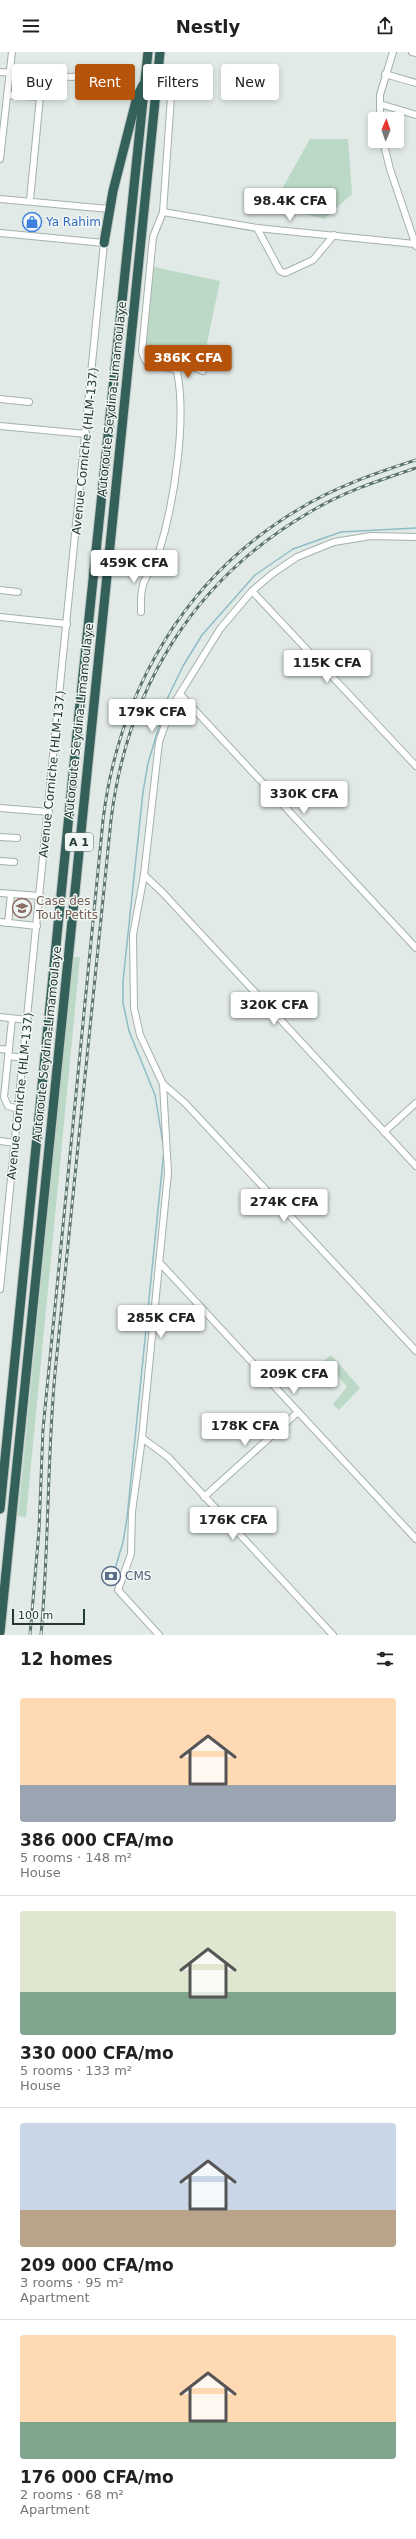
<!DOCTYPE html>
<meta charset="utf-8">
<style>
:root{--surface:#fff;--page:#f2f2f2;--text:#222;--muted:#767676;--line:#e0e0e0;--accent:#b45309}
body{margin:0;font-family:"DejaVu Sans",sans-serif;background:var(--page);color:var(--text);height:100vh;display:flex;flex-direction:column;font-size:15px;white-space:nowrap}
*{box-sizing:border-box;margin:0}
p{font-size:13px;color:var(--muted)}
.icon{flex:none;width:22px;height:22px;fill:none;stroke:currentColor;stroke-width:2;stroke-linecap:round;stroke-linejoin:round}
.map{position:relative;height:1583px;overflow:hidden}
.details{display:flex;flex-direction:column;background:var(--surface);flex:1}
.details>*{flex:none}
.top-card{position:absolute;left:12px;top:12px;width:392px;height:36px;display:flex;gap:8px}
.needle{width:26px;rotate:2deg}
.tools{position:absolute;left:368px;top:60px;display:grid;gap:8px}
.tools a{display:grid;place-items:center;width:36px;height:36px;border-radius:4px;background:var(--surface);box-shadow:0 2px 6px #0003;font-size:20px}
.scale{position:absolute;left:12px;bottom:10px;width:73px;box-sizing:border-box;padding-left:4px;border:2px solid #243834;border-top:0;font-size:11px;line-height:14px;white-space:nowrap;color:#243834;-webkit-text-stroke:3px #f1f7f4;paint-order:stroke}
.price{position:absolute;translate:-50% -34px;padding:0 9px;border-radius:4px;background:#fff;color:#222;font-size:13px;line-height:26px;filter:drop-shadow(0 1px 2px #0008)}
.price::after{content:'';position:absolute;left:50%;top:24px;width:12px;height:9px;margin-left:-6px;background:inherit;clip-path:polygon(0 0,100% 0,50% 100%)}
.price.selected{background:var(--accent);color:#fff}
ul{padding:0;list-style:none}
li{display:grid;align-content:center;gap:8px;height:212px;padding:0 20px}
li+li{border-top:1px solid var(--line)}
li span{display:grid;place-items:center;height:124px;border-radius:4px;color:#555}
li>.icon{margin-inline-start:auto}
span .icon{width:72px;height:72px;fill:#fffc;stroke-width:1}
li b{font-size:17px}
h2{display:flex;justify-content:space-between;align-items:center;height:48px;padding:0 20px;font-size:17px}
.chip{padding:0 14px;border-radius:4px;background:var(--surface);box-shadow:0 2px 6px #0003;font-size:14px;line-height:36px}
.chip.selected{background:var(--accent);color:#fff}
header{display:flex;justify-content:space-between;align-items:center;height:52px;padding:0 20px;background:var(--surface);font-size:18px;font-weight:700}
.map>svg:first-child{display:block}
.green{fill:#bcd8c6}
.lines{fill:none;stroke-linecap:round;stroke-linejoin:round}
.stream{stroke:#8fbcc8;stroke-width:1.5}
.minor-casing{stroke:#a5b1ad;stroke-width:8}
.highway-casing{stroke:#c2c7c6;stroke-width:11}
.minor{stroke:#fff;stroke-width:6}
.highway{stroke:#33615a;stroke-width:9}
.rail-casing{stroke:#5e746f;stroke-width:3}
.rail{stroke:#f1f7f4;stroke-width:1.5;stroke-dasharray:4.5;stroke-linecap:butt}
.labels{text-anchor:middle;stroke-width:3;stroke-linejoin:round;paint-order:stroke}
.shield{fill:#f1f7f4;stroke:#62716e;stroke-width:1}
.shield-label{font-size:11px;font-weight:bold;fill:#243834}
.shop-label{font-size:12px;fill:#366cbe;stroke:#f1f7f4;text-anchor:start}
.street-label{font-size:12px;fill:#243834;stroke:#f1f7f4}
.education-label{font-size:12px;fill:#785e54;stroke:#f1f7f4;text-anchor:start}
.service-label{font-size:12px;fill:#4e5e75;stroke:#f1f7f4;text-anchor:start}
</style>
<header><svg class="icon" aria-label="menu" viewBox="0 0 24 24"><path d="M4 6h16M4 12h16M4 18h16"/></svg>Nestly<svg class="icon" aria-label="share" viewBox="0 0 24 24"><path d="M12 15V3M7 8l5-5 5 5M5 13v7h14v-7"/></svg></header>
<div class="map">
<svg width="416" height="1583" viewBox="0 0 416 1583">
<rect width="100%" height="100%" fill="#e1eae6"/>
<g class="green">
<path d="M310,87H348L352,142L324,167L273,153Z"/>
<path d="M154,215L220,229L202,315L161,295L146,294Z"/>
<path d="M73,905H80L26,1465L18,1464Z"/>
<path d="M331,1303L360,1336L339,1358L333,1352L347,1335L335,1320L330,1322L334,1317L330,1313L323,1317L319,1313Z"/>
</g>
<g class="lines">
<path class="stream" d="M115,1517L123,1490L127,1466L164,1098L155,1043L129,979L123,951V929L143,740L148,711L168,645L183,614L202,583L255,523L293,497L341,480L416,476"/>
<defs>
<g id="minor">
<path d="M412,0L416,1"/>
<path d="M0,20L72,25L96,21H119"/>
<path d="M385,22L416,31"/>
<path d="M7,43L40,45L30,148"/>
<path d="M380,52L416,63"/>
<path d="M380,67V43L393,0"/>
<path d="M383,89L390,117L416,194"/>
<path d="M0,107L12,0"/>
<path d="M0,147L109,157"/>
<path d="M163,160L257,176L415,192"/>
<path d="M257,176L280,219L285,221L313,208L334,183"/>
<path d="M0,181L104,191L0,1237"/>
<path d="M176,318L181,310L203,319"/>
<path d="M0,347L29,350"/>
<path d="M0,374L86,382"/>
<path d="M0,538L18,540"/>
<path d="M252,539L416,714"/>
<path d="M141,560C141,551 140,539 144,530C148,520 156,512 159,500C174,451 187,369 177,319C165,310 147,324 142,299L153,185L163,160L173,16"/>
<path d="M0,565L67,572"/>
<path d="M180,642L416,896"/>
<path d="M0,756L49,760"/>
<path d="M0,785L17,786"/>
<path d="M0,809L14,810"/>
<path d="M144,823L163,841L416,1114"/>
<path d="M0,841L40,844"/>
<path d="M0,870L37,874"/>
<path d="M8,871L11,842"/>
<path d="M0,965L28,968"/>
<path d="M12,967L4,1045L8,1054L19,1057"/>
<path d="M0,997L9,998"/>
<path d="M8,1004L24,1006"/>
<path d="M163,1032L185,1051L416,1299"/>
<path d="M384,1080L416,1051"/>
<path d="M0,1089L15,1091"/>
<path d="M159,1210L416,1487"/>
<path d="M142,1386L168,1405L333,1583"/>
<path d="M204,1445L298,1360"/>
<path d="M159,1583L118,1538L131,1502L132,1460L142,1386L168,1121L163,1032L140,983L134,956L133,883L144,823L159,690L171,656L220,577L252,539L272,522L297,505L334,490L371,484L416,485"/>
</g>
<g id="highway">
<path d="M104,191L113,139L137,45L143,33"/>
<path d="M0,1457L79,662L148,0"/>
<path d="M0,1580L160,0"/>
</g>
</defs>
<use href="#minor" class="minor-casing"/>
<use href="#highway" class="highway-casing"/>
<use href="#minor" class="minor"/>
<use href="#highway" class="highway"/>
<defs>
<g id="rail">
<path d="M30,1583L39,1478L43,1377L103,768C119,638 185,525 299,457C335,435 376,421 416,408"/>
<path d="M41,1583C49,1496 47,1408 55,1321L111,768C127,636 194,527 310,460C343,440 380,428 416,416"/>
</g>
</defs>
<use href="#rail" class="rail-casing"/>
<use href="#rail" class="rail"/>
</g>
<defs>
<symbol id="shop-ring" viewBox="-11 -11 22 22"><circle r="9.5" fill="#f1f7f4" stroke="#3f7fe0" stroke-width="1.5"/><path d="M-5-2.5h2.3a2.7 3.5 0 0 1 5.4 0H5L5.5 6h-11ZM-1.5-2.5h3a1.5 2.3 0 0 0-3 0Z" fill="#3f7fe0"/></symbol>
<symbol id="school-ring" viewBox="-11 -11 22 22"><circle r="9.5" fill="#f1f7f4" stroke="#8d6e63" stroke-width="1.5"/><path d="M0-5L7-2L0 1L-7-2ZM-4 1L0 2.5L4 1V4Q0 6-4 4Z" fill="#8d6e63"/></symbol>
<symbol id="bank-ring" viewBox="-11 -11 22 22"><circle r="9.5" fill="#f1f7f4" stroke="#5c6f8a" stroke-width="1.5"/><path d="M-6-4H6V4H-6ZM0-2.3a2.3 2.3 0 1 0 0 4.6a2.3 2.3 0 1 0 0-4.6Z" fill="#5c6f8a"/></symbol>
</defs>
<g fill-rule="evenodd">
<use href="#shop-ring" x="21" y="159" width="22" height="22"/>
<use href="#school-ring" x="11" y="845" width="22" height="22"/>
<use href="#bank-ring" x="100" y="1513" width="22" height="22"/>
</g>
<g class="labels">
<rect class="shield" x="65" y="781" width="28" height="18" rx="3"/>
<g class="shield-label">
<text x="79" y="794">A 1</text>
</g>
<g class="shop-label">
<text x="46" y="174">Ya Rahim</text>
</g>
<g class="street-label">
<text transform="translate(112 347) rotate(-84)" y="4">Autoroute Seydina-Limamoulaye</text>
<text transform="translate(85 399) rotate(-84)" y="4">Avenue Corniche (HLM-137)</text>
<text transform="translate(79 669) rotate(-84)" y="4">Autoroute Seydina-Limamoulaye</text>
<text transform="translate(52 722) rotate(-84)" y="4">Avenue Corniche (HLM-137)</text>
<text transform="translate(47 992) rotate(-84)" y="4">Autoroute Seydina-Limamoulaye</text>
<text transform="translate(20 1044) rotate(-84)" y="4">Avenue Corniche (HLM-137)</text>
</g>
<g class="education-label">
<text x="36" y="853">Case des<tspan x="36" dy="14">Tout Petits</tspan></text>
</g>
<g class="service-label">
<text x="125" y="1528">CMS</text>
</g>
</g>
</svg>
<div class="tools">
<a><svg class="needle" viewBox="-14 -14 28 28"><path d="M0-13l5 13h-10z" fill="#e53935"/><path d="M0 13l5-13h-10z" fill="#767676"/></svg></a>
</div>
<div class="scale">100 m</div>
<b class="price" style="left:290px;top:170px">98.4K CFA</b>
<b class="price selected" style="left:188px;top:327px">386K CFA</b>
<b class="price" style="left:134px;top:532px">459K CFA</b>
<b class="price" style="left:327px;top:632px">115K CFA</b>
<b class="price" style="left:152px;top:681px">179K CFA</b>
<b class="price" style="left:304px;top:763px">330K CFA</b>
<b class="price" style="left:274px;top:974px">320K CFA</b>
<b class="price" style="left:284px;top:1171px">274K CFA</b>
<b class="price" style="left:161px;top:1287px">285K CFA</b>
<b class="price" style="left:294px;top:1343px">209K CFA</b>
<b class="price" style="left:245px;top:1395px">178K CFA</b>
<b class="price" style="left:233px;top:1489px">176K CFA</b>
<div class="top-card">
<a class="chip">Buy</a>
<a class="chip selected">Rent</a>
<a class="chip">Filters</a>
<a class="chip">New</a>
</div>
</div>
<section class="details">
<h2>12 homes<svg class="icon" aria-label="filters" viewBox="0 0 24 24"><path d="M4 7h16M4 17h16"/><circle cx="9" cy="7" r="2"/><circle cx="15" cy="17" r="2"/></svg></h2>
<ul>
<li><span style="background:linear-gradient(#ffd9b3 70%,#9aa5b1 0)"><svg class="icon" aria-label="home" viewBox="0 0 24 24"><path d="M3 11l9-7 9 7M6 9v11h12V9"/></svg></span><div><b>386 000 CFA/mo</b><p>5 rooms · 148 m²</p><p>House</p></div></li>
<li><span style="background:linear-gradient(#dfe7d0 65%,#7fa58c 0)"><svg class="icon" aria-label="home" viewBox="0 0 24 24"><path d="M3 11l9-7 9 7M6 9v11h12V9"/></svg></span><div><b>330 000 CFA/mo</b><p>5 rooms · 133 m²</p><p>House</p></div></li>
<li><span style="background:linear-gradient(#c9d6e8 70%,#b9a48a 0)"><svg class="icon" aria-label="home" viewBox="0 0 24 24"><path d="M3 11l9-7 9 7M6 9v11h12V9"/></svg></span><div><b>209 000 CFA/mo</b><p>3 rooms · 95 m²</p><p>Apartment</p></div></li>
<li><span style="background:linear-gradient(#ffd9b3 70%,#7fa58c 0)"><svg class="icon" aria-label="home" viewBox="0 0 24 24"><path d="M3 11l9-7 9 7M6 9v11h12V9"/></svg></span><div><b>176 000 CFA/mo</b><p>2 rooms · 68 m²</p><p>Apartment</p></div></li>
</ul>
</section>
